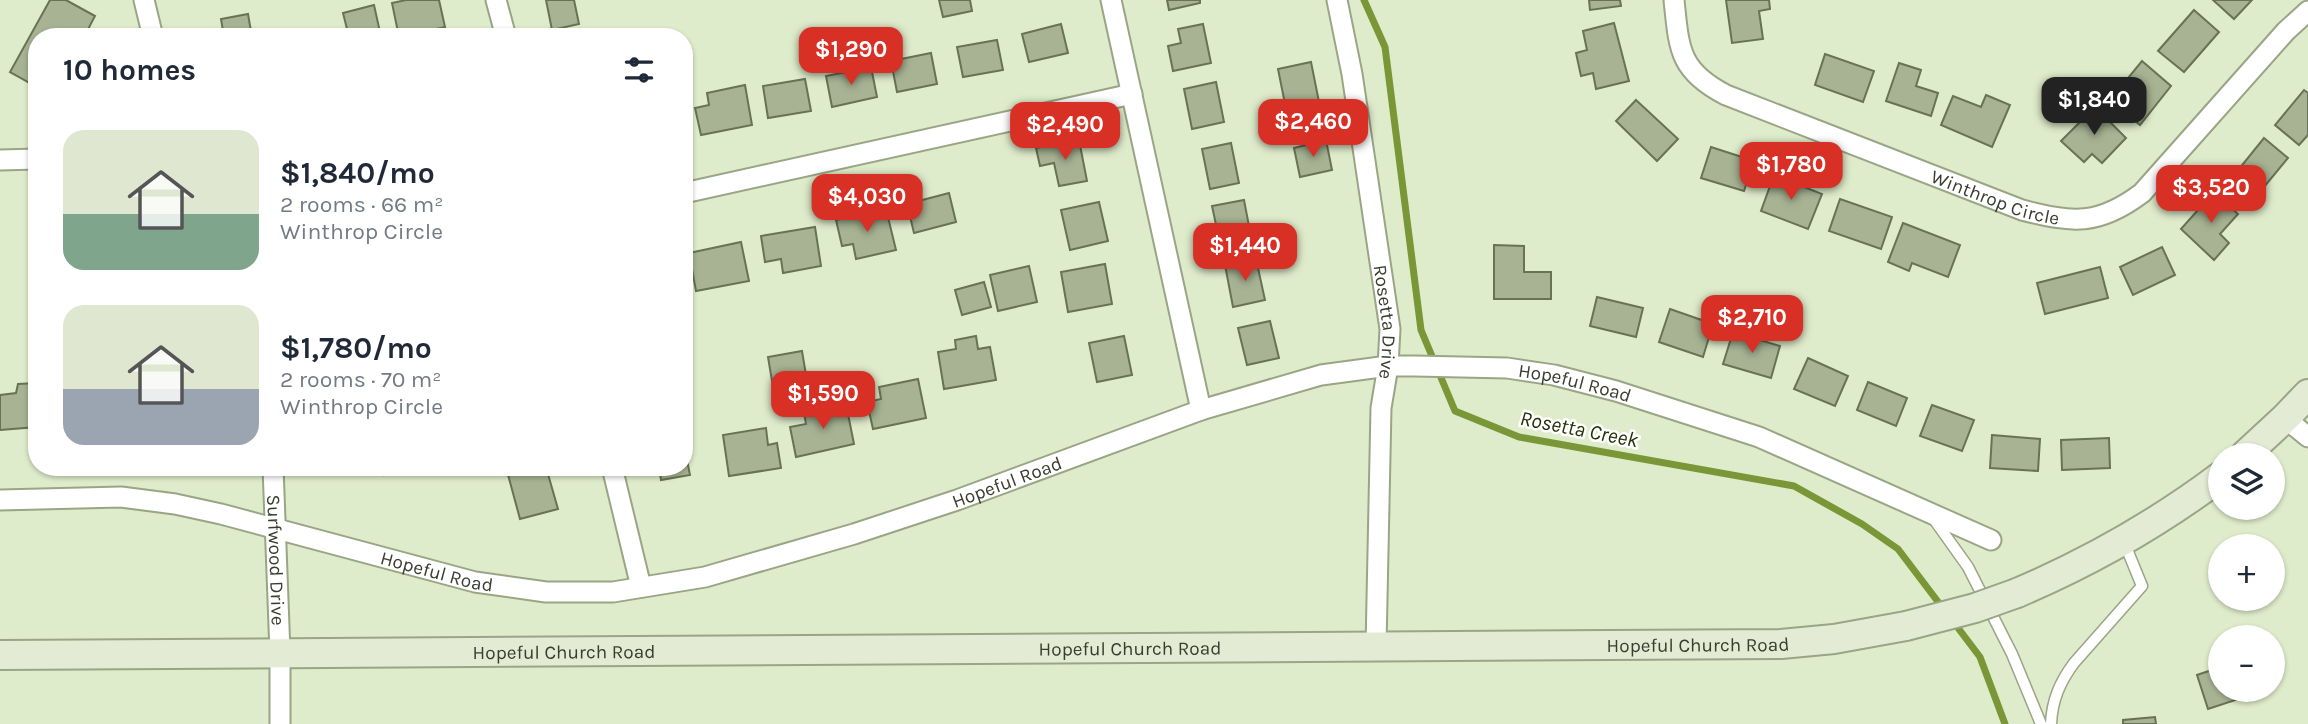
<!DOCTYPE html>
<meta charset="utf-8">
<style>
:root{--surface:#fff;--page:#f2f2f3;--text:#1f2937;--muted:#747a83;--accent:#d93025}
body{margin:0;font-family:Karla,sans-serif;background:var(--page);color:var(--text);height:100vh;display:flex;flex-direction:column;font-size:26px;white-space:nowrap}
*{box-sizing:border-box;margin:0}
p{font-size:23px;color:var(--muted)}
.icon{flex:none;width:38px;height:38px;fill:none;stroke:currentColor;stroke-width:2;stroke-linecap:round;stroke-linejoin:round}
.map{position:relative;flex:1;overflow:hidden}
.side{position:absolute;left:28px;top:28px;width:665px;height:448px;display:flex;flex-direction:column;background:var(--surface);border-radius:28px;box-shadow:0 2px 5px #0004}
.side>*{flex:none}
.fabs{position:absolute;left:2208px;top:443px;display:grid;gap:14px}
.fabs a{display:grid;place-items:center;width:77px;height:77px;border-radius:50%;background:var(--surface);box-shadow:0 2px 5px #0004;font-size:35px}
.price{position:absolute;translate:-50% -60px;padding:0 16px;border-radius:14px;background:var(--accent);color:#fff;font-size:23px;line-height:46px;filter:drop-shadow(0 2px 4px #0008)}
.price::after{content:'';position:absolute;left:50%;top:42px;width:21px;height:16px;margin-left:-10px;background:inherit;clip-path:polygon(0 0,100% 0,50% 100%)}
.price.selected{background:#222;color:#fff}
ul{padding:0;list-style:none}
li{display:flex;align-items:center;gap:21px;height:175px;padding:0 35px}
li span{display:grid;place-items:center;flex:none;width:196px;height:140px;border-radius:21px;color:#555}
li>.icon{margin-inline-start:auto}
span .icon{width:84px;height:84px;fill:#fffc;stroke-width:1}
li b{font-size:30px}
h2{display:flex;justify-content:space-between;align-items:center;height:84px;padding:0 35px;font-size:30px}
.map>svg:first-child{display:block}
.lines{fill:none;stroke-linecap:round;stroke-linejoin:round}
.stream{stroke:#7a9738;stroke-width:7}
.building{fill:#a7b393;stroke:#677355;stroke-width:2}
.service-casing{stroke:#99a585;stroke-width:13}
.minor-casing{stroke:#99a585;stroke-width:23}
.secondary-casing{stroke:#99a585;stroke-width:32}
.service{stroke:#fff;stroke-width:10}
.minor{stroke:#fff;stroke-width:19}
.secondary{stroke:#e3ebd4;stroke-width:28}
.secondary-bridge-casing{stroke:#99a585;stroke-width:32;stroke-linecap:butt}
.secondary-bridge{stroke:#e3ebd4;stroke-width:28}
.labels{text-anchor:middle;stroke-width:5;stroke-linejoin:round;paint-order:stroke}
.street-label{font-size:19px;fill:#383d2f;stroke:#fff}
.water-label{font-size:21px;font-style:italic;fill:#243007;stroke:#fff}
</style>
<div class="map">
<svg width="2308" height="724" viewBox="0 0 2308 724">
<rect width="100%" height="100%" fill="#dfeccb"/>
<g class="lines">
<g class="stream">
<path d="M1364,0L1385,47L1421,330L1455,411L1519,437L1794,486L1862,524L1898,549L1945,611"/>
<path d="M1952,620L1980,657L2005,724"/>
</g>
</g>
<g class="building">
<path d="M50,0H66L95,16L84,37H37V87L10,72Z"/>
<path d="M406,0H439L445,27L436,29L438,37H399L392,3Z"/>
<path d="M546,0H574L579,24L552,30Z"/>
<path d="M939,0H970L972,11L943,17Z"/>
<path d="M1167,0H1200V3L1169,10Z"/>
<path d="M1589,0H1620L1621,6L1590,10Z"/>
<path d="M1726,0H1769L1770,9L1759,11L1763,39L1732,43Z"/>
<path d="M2213,0H2252L2234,19Z"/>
<path d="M374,5L380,32L361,37H349L343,13Z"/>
<path d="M2194,10L2219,32L2184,72L2158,51Z"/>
<path d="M248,14L252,37H224L221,19Z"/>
<path d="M1614,23L1629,81L1596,89L1593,73L1581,76L1576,53L1587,50L1583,31Z"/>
<path d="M1061,24L1068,53L1029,62L1022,34Z"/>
<path d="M1203,24L1211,63L1173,71L1168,46L1181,43L1178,29Z"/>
<path d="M997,40L1003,70L963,77L957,47Z"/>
<path d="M931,53L937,84L897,92L891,61Z"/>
<path d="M1825,54L1874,71L1863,102L1815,85Z"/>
<path d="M2142,61L2171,86L2140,125L2110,100Z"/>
<path d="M1311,62L1319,102L1286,109L1278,69Z"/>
<path d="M1899,63L1921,70L1916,86L1938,93L1931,116L1886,101Z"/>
<path d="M871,67L877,97L832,107L826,76Z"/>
<path d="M805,79L811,111L768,118L763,86Z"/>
<path d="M1216,82L1224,122L1192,129L1184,89Z"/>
<path d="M745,85L752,125L701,135L695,108L709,105L707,93Z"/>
<path d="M2304,90L2308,93V135L2299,145L2275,125Z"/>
<path d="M1986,95L2010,105L1992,147L1941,125L1953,96L1981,107Z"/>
<path d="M1636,100L1678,139L1657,161L1616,121Z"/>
<path d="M2095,107L2126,138L2102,163L2092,154L2084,162L2061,141Z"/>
<path d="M2264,138L2288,158L2250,204L2226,185Z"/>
<path d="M1079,140L1087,181L1059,186L1054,163L1040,166L1036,148Z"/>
<path d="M1326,140L1332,170L1300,177L1294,148Z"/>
<path d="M1231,143L1239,183L1210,189L1202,149Z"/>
<path d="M1711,147L1754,161L1744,191L1701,178Z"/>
<path d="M1774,175L1822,194L1808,229L1761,211Z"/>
<path d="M2214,192L2238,214L2220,234L2229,243L2214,260L2181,229Z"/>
<path d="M949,193L956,222L914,233L907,204Z"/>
<path d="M1840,199L1892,217L1881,249L1829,231Z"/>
<path d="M1244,200L1252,242L1221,248L1212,206Z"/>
<path d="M1099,202L1108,241L1070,250L1061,210Z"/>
<path d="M886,209L896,250L856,259L853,244L842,246L836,220Z"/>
<path d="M1903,223L1960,245L1948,277L1912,263L1909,271L1888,262Z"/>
<path d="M815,227L821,266L783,273L781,259L765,262L761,236Z"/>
<path d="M741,242L749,281L696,291L689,253Z"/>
<path d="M1494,245L1524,246V272H1551V299H1494Z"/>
<path d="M2162,247L2175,275L2133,295L2120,267Z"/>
<path d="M1256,259L1265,300L1233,307L1225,265Z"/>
<path d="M1105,264L1112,304L1068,312L1061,272Z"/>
<path d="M1029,266L1037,302L998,311L990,275Z"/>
<path d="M2100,267L2108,298L2045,314L2037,283Z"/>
<path d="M984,282L991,307L962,315L955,290Z"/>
<path d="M1597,297L1643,308L1636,337L1590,326Z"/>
<path d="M1670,309L1713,324L1703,357L1659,342Z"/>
<path d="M1270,321L1279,358L1247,365L1238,328Z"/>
<path d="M1733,332L1780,346L1771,378L1723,364Z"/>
<path d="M976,336L978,349L990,347L996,380L944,389L938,352L956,349L955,340Z"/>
<path d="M1124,336L1132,375L1097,382L1089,343Z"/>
<path d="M802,351L809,393L775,399L768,357Z"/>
<path d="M1808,358L1848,376L1835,406L1794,389Z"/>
<path d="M918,379L926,418L873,429L867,402L881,399L879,387Z"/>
<path d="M1868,382L1907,398L1896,426L1857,410Z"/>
<path d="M37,383V427L0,430V395L16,393L18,384Z"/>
<path d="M846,404L854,444L796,457L790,427L806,424L804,413Z"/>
<path d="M1932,405L1974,420L1962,451L1920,436Z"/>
<path d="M766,428L768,445L777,443L781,468L729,476L723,435Z"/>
<path d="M1992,435L2040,439L2038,471L1990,468Z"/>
<path d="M2109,438L2110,468L2062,470L2061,440Z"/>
<path d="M684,445L690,475L661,480L659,467H684Z"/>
<path d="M383,467H413V469L384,475Z"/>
<path d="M522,467H546L558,509L520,519L507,471Z"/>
<path d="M2221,667V690H2259L2260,692L2208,709L2197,675Z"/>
<path d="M2155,717L2156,724H2123V720Z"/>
</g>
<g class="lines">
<defs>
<g id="service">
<path d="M1933,518L1968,567L2012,654L2041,724"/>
<path d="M2051,724C2052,700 2060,682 2074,663L2142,586L2124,542"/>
</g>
<g id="minor">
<path d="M144,0L153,37"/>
<path d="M496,0L506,37"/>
<path d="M1111,0L1201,410"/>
<path id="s1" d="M1337,0L1352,74L1390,329L1388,366L1381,408L1376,647"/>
<path id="s2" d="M1674,0C1679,49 1679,71 1726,95L2022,210C2073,223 2098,226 2142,193L2286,31L2308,11"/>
<path d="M0,160L37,159"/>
<path d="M684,193L1132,94"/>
<path d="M2285,418L2308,437"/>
<path id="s3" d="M273,467L280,653V724"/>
<path d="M612,467L641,587"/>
<path id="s4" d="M0,500L121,497L175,504L221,514L475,582L546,592H613L705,577L854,534L957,500L1201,410L1321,375L1388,366H1415L1507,368L1554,375L1616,391L1759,437L1991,540"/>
</g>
<g id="secondary">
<path d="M2245,455L2285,418L2308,394"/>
<path d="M2017,593C2090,562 2157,524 2221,476"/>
<path id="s5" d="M0,655L1781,644L1834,639L1906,626"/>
</g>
</defs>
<use href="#service" class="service-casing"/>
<use href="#minor" class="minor-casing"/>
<use href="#secondary" class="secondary-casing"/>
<use href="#service" class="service"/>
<use href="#minor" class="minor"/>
<use href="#secondary" class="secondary"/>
<defs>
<path id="secondary-bridge" d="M1906,626L1975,608L2017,593"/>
</defs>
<use href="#secondary-bridge" class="secondary-bridge-casing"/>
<use href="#secondary-bridge" class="secondary-bridge"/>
</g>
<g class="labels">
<g class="street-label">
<text dy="7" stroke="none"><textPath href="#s2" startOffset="404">Winthrop Circle</textPath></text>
<text dy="7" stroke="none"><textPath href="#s1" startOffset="326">Rosetta Drive</textPath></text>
<text dy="7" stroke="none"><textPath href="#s4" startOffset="1622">Hopeful Road</textPath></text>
<text dy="7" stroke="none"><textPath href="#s4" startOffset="1034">Hopeful Road</textPath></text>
<text dy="7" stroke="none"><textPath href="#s3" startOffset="93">Surfwood Drive</textPath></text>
<text dy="7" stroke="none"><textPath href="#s4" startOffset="446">Hopeful Road</textPath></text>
<text dy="7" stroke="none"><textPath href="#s5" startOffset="1698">Hopeful Church Road</textPath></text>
<text dy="7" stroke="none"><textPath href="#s5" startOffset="1130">Hopeful Church Road</textPath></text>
<text dy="7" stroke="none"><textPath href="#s5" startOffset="564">Hopeful Church Road</textPath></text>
</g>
<g class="water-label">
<text transform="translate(1579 429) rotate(11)" y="7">Rosetta Creek</text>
</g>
</g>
</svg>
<div class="fabs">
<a><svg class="icon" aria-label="layers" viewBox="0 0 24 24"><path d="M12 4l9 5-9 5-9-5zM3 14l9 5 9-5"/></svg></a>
<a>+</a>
<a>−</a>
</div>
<b class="price" style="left:851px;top:87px">$1,290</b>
<b class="price selected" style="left:2094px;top:137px">$1,840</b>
<b class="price" style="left:1313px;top:159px">$2,460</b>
<b class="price" style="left:1065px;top:162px">$2,490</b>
<b class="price" style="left:1791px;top:202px">$1,780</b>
<b class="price" style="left:2211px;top:225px">$3,520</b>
<b class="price" style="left:867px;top:234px">$4,030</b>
<b class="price" style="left:1245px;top:283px">$1,440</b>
<b class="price" style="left:1752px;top:355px">$2,710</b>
<b class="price" style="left:823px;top:431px">$1,590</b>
<section class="side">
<h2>10 homes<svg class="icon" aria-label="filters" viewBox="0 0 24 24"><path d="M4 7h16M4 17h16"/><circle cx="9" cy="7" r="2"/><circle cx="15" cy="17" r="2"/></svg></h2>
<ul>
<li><span style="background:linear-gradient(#dfe7d0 60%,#7fa58c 0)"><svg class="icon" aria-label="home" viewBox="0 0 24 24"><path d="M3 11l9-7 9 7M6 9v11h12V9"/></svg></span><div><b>$1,840/mo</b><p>2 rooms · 66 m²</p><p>Winthrop Circle</p></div></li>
<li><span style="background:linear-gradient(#dfe7d0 60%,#9aa5b1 0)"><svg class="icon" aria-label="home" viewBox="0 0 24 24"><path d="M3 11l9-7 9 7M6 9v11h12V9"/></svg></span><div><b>$1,780/mo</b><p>2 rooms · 70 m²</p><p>Winthrop Circle</p></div></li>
</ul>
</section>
</div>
